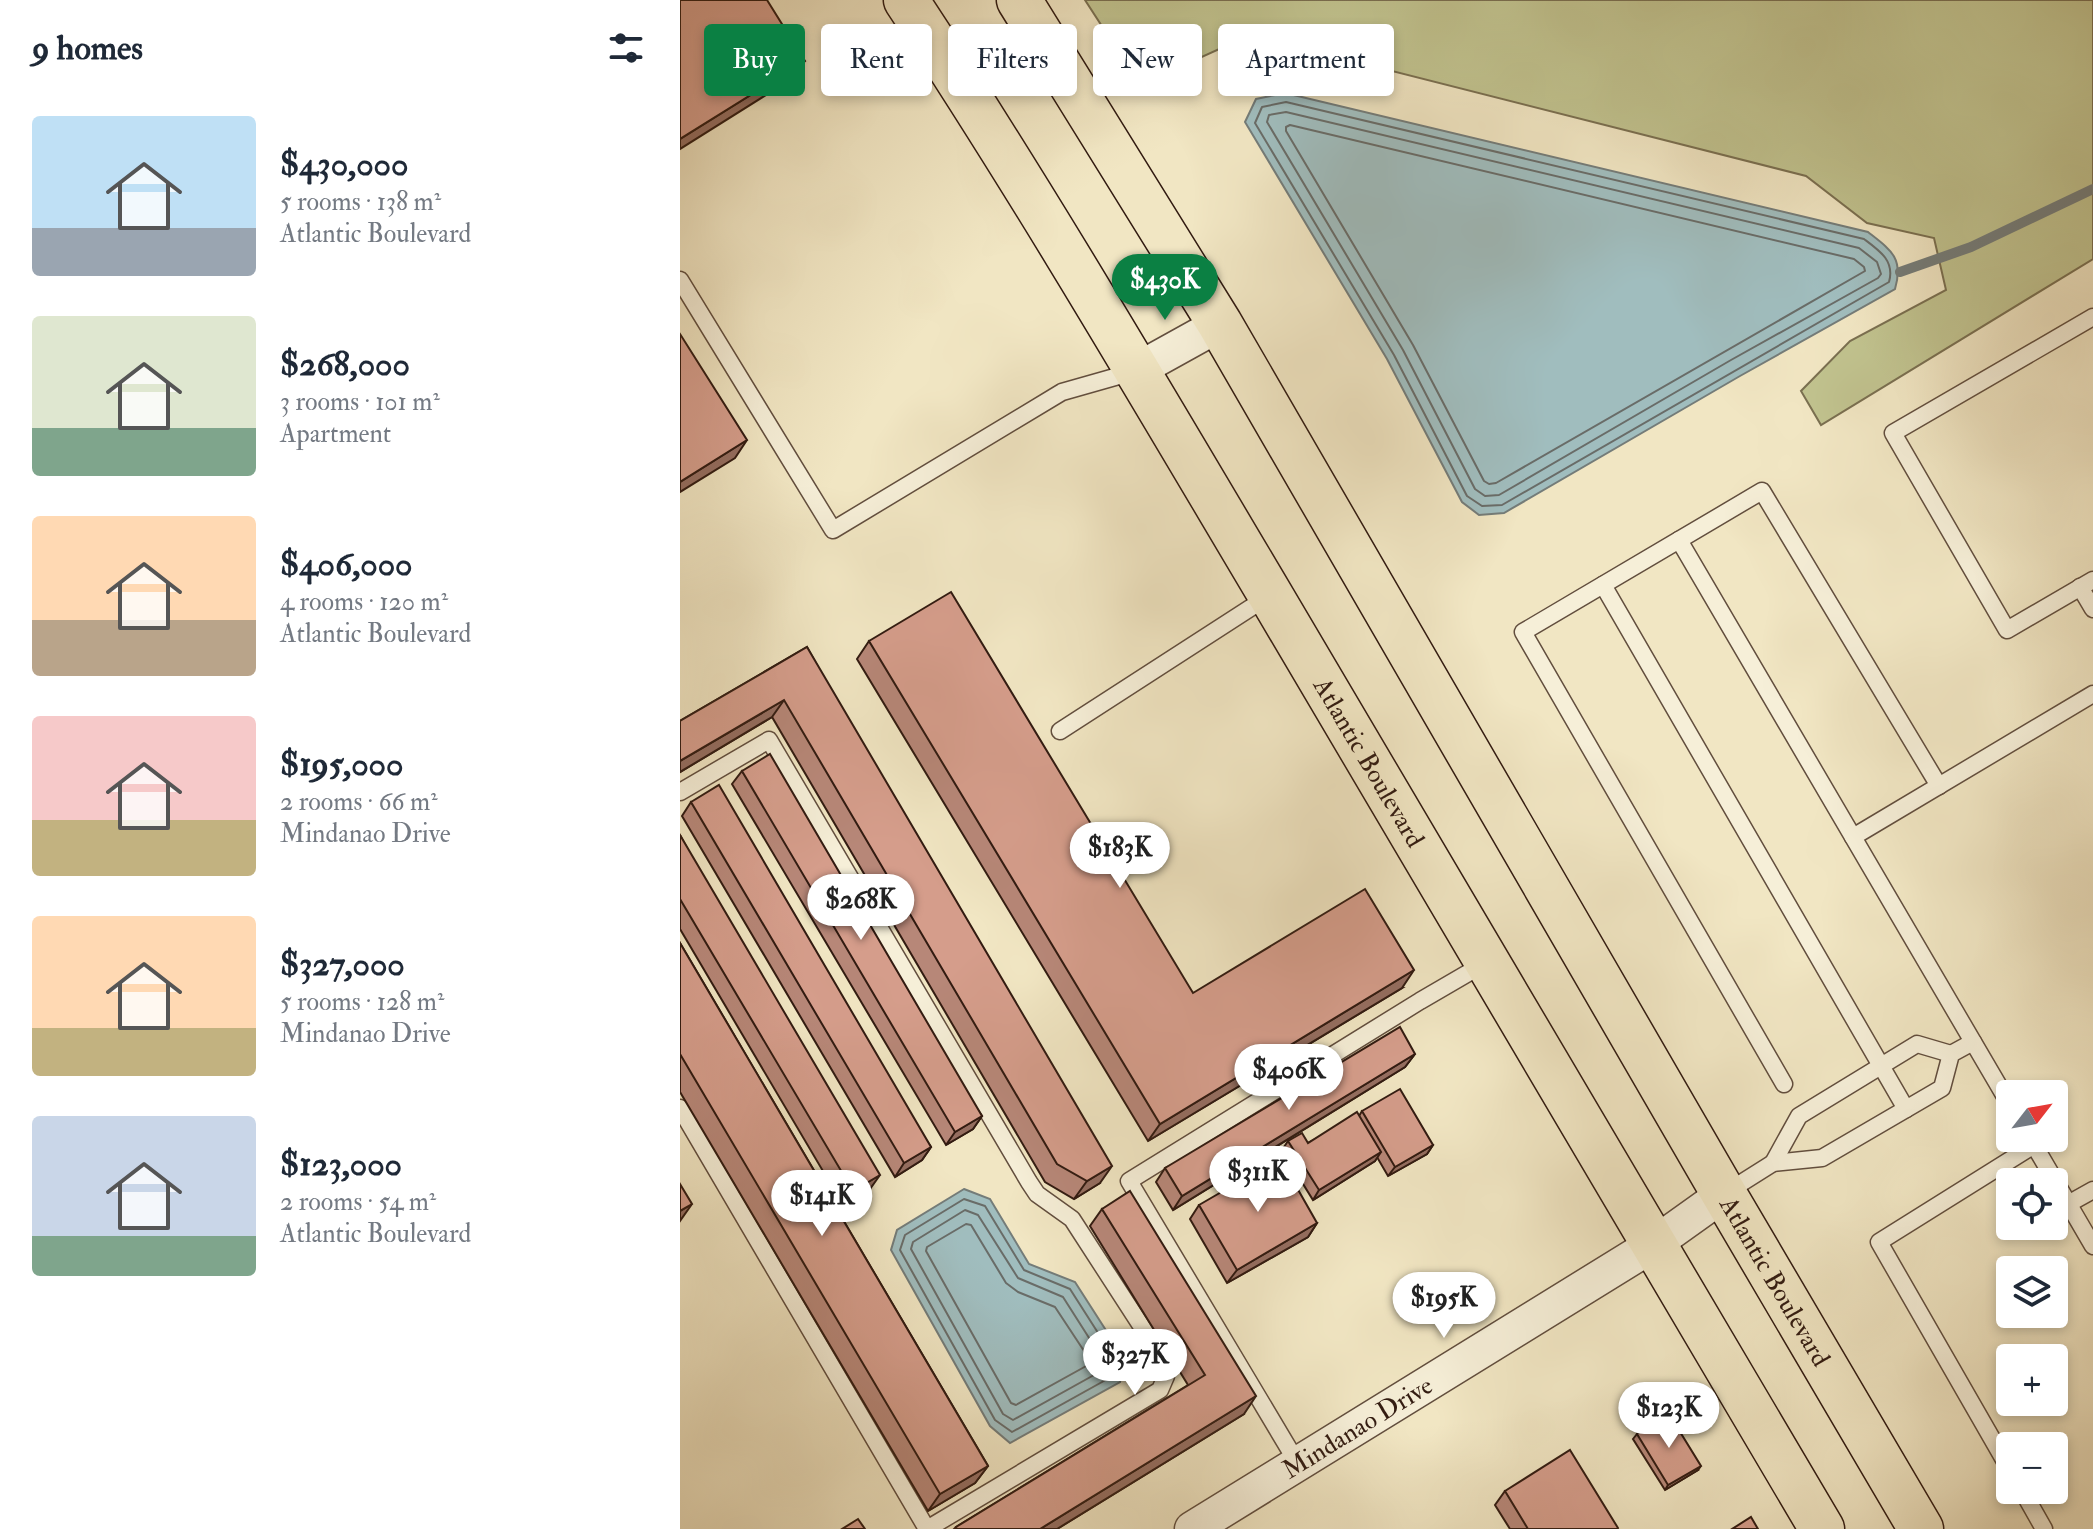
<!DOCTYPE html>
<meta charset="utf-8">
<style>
:root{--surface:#fff;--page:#f6f6f7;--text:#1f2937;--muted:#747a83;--accent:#0b8043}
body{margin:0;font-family:"IM FELL Double Pica",serif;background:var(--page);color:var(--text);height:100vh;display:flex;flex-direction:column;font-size:30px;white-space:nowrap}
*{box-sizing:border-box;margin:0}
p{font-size:26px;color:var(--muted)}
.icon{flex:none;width:44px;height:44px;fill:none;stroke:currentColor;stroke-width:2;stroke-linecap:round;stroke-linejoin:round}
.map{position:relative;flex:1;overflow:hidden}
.sheet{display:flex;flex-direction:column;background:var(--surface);width:680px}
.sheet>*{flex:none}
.guide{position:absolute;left:24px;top:24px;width:760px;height:72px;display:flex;gap:16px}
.needle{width:52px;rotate:59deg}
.buttons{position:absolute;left:1316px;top:1080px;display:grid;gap:16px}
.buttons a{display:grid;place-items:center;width:72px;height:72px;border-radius:8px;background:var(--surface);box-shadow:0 4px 12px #0003;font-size:40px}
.price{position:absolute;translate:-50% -68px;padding:0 18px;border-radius:28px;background:#fff;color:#222;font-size:26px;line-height:52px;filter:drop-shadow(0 2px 4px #0008)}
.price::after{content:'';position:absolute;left:50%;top:48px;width:24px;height:18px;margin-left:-12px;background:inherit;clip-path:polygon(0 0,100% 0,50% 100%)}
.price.on{background:var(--accent);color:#fff}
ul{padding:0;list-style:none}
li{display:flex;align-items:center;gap:24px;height:200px;padding:0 32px}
li span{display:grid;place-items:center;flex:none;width:224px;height:160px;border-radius:8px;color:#555}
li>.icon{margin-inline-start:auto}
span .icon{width:96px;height:96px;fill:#fffc;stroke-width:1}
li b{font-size:34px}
h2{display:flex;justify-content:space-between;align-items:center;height:96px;padding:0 32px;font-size:34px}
.tag{padding:0 28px;border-radius:8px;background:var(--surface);box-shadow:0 4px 12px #0003;font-size:28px;line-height:72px}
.tag.on{background:var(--accent);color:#fff}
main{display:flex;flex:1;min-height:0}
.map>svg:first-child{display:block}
.green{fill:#c1c38f;stroke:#7a6f50;stroke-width:2}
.water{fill:#a0bdbe;stroke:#747c79;stroke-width:2}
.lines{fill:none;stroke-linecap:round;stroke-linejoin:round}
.shore{stroke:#696c68;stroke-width:2}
.stream{stroke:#747c79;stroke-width:10}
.lane-casing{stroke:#624e3e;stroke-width:19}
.street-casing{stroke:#624e3e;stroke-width:37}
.highway-casing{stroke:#321b11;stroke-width:47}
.lane{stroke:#f6efd8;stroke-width:16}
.street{stroke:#f6efd8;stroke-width:34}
.highway{stroke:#f1e6c3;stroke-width:44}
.wall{fill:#b78778;stroke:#321b11;stroke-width:2}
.shaded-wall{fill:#956e61;stroke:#321b11;stroke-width:2}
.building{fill:#d59d8b;stroke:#321b11;stroke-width:2}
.labels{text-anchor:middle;stroke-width:6;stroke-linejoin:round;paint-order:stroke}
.street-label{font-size:26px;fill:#321b11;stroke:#f6efd8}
</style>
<main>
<section class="sheet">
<h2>9 homes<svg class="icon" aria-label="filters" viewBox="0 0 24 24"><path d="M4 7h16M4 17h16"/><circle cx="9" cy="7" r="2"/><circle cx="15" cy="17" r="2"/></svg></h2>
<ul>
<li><span style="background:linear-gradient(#bfe0f5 70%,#9aa5b1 0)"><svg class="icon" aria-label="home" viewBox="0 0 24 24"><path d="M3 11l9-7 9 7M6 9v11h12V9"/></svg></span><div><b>$430,000</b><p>5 rooms · 138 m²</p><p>Atlantic Boulevard</p></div></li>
<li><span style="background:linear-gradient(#dfe7d0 70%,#7fa58c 0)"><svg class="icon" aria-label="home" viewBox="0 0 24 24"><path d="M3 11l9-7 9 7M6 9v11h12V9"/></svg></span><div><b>$268,000</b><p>3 rooms · 101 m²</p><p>Apartment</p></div></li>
<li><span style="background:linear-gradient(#ffd9b3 65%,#b9a48a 0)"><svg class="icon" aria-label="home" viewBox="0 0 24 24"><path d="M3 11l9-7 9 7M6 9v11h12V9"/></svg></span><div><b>$406,000</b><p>4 rooms · 120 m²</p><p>Atlantic Boulevard</p></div></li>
<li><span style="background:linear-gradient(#f6c9c9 65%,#c2b280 0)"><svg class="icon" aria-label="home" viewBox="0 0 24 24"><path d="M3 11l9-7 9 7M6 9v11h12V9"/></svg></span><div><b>$195,000</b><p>2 rooms · 66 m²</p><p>Mindanao Drive</p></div></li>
<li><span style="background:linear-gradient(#ffd9b3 70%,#c2b280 0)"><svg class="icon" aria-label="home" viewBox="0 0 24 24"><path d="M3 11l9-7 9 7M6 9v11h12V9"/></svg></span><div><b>$327,000</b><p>5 rooms · 128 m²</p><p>Mindanao Drive</p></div></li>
<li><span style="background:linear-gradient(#c9d6e8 75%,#7fa58c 0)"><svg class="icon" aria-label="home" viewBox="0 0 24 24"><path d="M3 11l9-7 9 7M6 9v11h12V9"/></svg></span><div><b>$123,000</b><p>2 rooms · 54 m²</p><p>Atlantic Boulevard</p></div></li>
</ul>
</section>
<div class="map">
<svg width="1413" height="1529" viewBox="0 0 1413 1529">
<rect width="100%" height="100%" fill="#f1e6c3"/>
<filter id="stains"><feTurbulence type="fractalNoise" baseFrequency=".0025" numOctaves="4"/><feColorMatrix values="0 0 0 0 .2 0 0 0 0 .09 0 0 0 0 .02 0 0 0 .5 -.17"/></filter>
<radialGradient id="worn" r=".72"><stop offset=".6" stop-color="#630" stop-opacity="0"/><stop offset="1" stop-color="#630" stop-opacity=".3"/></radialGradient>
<path class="green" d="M405,0H1413V259L1141,425L1121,391L1170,341L1266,290L1254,238L1187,223L1126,176L570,35L460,85Z"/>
<g class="water">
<path d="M605,93L1188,232C1211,250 1224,258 1215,289L1060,376L824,513L799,515L782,502L707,359L565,122L576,99Z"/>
<path d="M284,1189L310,1199L349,1264L395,1282L445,1360L440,1382L330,1443L310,1426L211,1250L217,1230Z"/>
</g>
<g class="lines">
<g class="shore">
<path d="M606,102L1184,239C1200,251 1215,261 1209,282L822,505L802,506L787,496L714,355L575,123L582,107Z"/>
<path d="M606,112L1179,248L1197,262L1201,274L1198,278L1051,360L819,495L805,496L795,489L723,350L587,122L589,115Z"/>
<path d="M610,125L1174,259L1184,267L1185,271L816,483L809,484L804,481L733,345L606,131V127Z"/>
<path d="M284,1199L305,1206L344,1270L390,1289L436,1361L431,1377L332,1432L315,1420L220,1250L225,1235Z"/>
<path d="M285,1210L298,1215L338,1278L383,1297L425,1363L423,1370L333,1420L323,1414L231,1249L233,1242Z"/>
<path d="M286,1224L291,1225L326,1283L338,1292L375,1307L410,1360L408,1365L336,1405L331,1403L246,1251L247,1247Z"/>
</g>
<path class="stream" d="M1220,272L1291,247L1413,189"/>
<defs>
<g id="lane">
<path d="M0,280L153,530L382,392L456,371"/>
<path d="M1413,317L1213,433L1327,630L1413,580"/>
<path d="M999,540L1082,491L1259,786"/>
<path d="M923,585L1226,1109"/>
<path d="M1400,587L1413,609"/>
<path d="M380,731L589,596"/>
<path d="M0,792L89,740L349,1182L357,1194L392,1219L482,1358L486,1376L480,1390L247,1529"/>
<path d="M1173,837L1413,694"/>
<path d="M1104,1084L843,632L999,540L1330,1105"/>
<path d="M0,1108L247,1529"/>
<path d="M1350,1138L1413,1246"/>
<path d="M1093,1163L1119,1116L1237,1044L1271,1054"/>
<path d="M1047,1192L1093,1163L1142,1158L1262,1088L1271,1054L1293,1042"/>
<path d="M1388,1204L1413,1190"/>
<path d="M618,1464L449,1181L740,1001L807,962"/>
<path d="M1330,1470L1199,1242L1354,1145"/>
<path d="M1342,1490L1364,1529"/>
</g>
<g id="street">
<path d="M457,370L540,324"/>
<path id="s1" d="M512,1529L974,1244L1044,1194"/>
</g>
<g id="highway">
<path id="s2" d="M226,0C355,195 472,396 591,596C775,907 958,1218 1142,1529"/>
<path id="s3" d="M339,0L540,324L1044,1194L1241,1529"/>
</g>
</defs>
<use href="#lane" class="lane-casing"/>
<use href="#street" class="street-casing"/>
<use href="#highway" class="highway-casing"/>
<use href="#lane" class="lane"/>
<use href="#street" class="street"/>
<use href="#highway" class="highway"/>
</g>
<g class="wall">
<path d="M189,641L513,993L722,988L468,1141L177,659Z"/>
<path d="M127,647L420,1183L394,1199L365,1182L92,717L0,772V721Z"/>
<path d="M62,771L302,1116L293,1129L266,1145L52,784Z"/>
<path d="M11,802L251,1147L242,1160L215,1177L2,816Z"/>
<path d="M0,835L190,1189L163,1205L0,929Z"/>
<path d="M0,943L308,1466L295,1483L248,1511L0,1092Z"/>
<path d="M735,1054L725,1067L493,1210L476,1182L485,1168Z"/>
<path d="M682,1111L753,1145L747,1154L708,1176L697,1157L695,1161L633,1200L602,1150L608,1141L628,1143L679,1116Z"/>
<path d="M519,1205L637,1223L628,1237L547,1283L510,1219Z"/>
<path d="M422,1209L564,1414L377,1529H274L276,1527L508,1385L410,1226Z"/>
<path d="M957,1434L1018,1470L985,1490L953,1439Z"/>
<path d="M825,1491L938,1529H830L815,1505Z"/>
</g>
<g class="shaded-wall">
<path d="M125,61L113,78L0,149V139Z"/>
<path d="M67,440L55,458L0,492V482Z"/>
<path d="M104,700L92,717L0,772V761Z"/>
<path d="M734,970L722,988L468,1141L480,1124Z"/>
<path d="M735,1054L725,1067L493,1210L502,1196Z"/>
<path d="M302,1116L293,1129L266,1145L275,1132Z"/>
<path d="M753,1145L747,1154L708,1176L715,1167Z"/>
<path d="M251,1147L242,1160L215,1177L224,1163Z"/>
<path d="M701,1152L695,1161L633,1200L639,1190Z"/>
<path d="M432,1166L420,1183L394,1199L407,1181Z"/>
<path d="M200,1175L190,1189L163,1205L173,1191Z"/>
<path d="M12,1204L0,1221V1211Z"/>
<path d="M637,1223L628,1237L547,1283L557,1270Z"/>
<path d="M576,1396L564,1414L377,1529H360Z"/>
<path d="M308,1466L295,1483L248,1511L260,1494Z"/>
<path d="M1021,1466L1018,1470L985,1490L988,1485Z"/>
</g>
<g class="building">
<path d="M0,0H87L125,61L0,139Z"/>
<path d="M0,334L67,440L0,482Z"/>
<path d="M271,592L513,993L685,889L734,970L480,1124L189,641Z"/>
<path d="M127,647L432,1166L407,1181L377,1164L104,700L0,761V721Z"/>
<path d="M90,754L302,1116L275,1132L62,771Z"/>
<path d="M39,785L251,1147L224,1163L11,802Z"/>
<path d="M0,835L200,1175L173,1191L0,899Z"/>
<path d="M0,943L308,1466L260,1494L0,1054Z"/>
<path d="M720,1027L735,1054L502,1196L485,1168Z"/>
<path d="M720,1089L753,1145L715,1167L682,1111Z"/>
<path d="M677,1112L701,1152L639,1190L608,1141L622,1133L628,1143Z"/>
<path d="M600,1158L637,1223L557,1270L519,1205Z"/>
<path d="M0,1184L12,1204L0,1211Z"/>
<path d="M450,1191L576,1396L360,1529H277L276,1527L525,1375L422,1209Z"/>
<path d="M989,1414L1021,1466L988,1485L957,1434Z"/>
<path d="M890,1450L938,1528L937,1529H848L825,1491Z"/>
<path d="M1071,1517L1078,1529H1052Z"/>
<path d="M178,1519L185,1529H162Z"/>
</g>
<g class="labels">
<g class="street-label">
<text dy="9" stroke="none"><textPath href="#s2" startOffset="892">Atlantic Boulevard</textPath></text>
<text dy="9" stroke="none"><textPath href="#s3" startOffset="1488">Atlantic Boulevard</textPath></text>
<text dy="9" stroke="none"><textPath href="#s1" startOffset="194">Mindanao Drive</textPath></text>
</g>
</g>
<rect width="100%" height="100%" filter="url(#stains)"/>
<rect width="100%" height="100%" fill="url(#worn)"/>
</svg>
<div class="buttons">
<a><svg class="needle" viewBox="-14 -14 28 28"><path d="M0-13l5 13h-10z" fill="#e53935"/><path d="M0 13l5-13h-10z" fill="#747a83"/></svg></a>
<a><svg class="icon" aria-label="locate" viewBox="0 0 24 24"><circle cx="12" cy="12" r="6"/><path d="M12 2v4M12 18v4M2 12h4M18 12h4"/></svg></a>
<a><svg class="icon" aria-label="layers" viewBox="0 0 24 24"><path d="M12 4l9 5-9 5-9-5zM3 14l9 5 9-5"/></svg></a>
<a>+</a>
<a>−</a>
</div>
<b class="price on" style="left:485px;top:322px">$430K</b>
<b class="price" style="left:440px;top:890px">$183K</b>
<b class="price" style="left:181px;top:942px">$268K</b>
<b class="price" style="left:609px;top:1112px">$406K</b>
<b class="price" style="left:578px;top:1214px">$311K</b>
<b class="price" style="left:142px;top:1238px">$141K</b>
<b class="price" style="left:764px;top:1340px">$195K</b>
<b class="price" style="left:455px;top:1397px">$327K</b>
<b class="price" style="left:989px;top:1450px">$123K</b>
<div class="guide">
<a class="tag on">Buy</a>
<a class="tag">Rent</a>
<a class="tag">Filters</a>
<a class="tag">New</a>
<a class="tag">Apartment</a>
</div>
</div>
</main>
